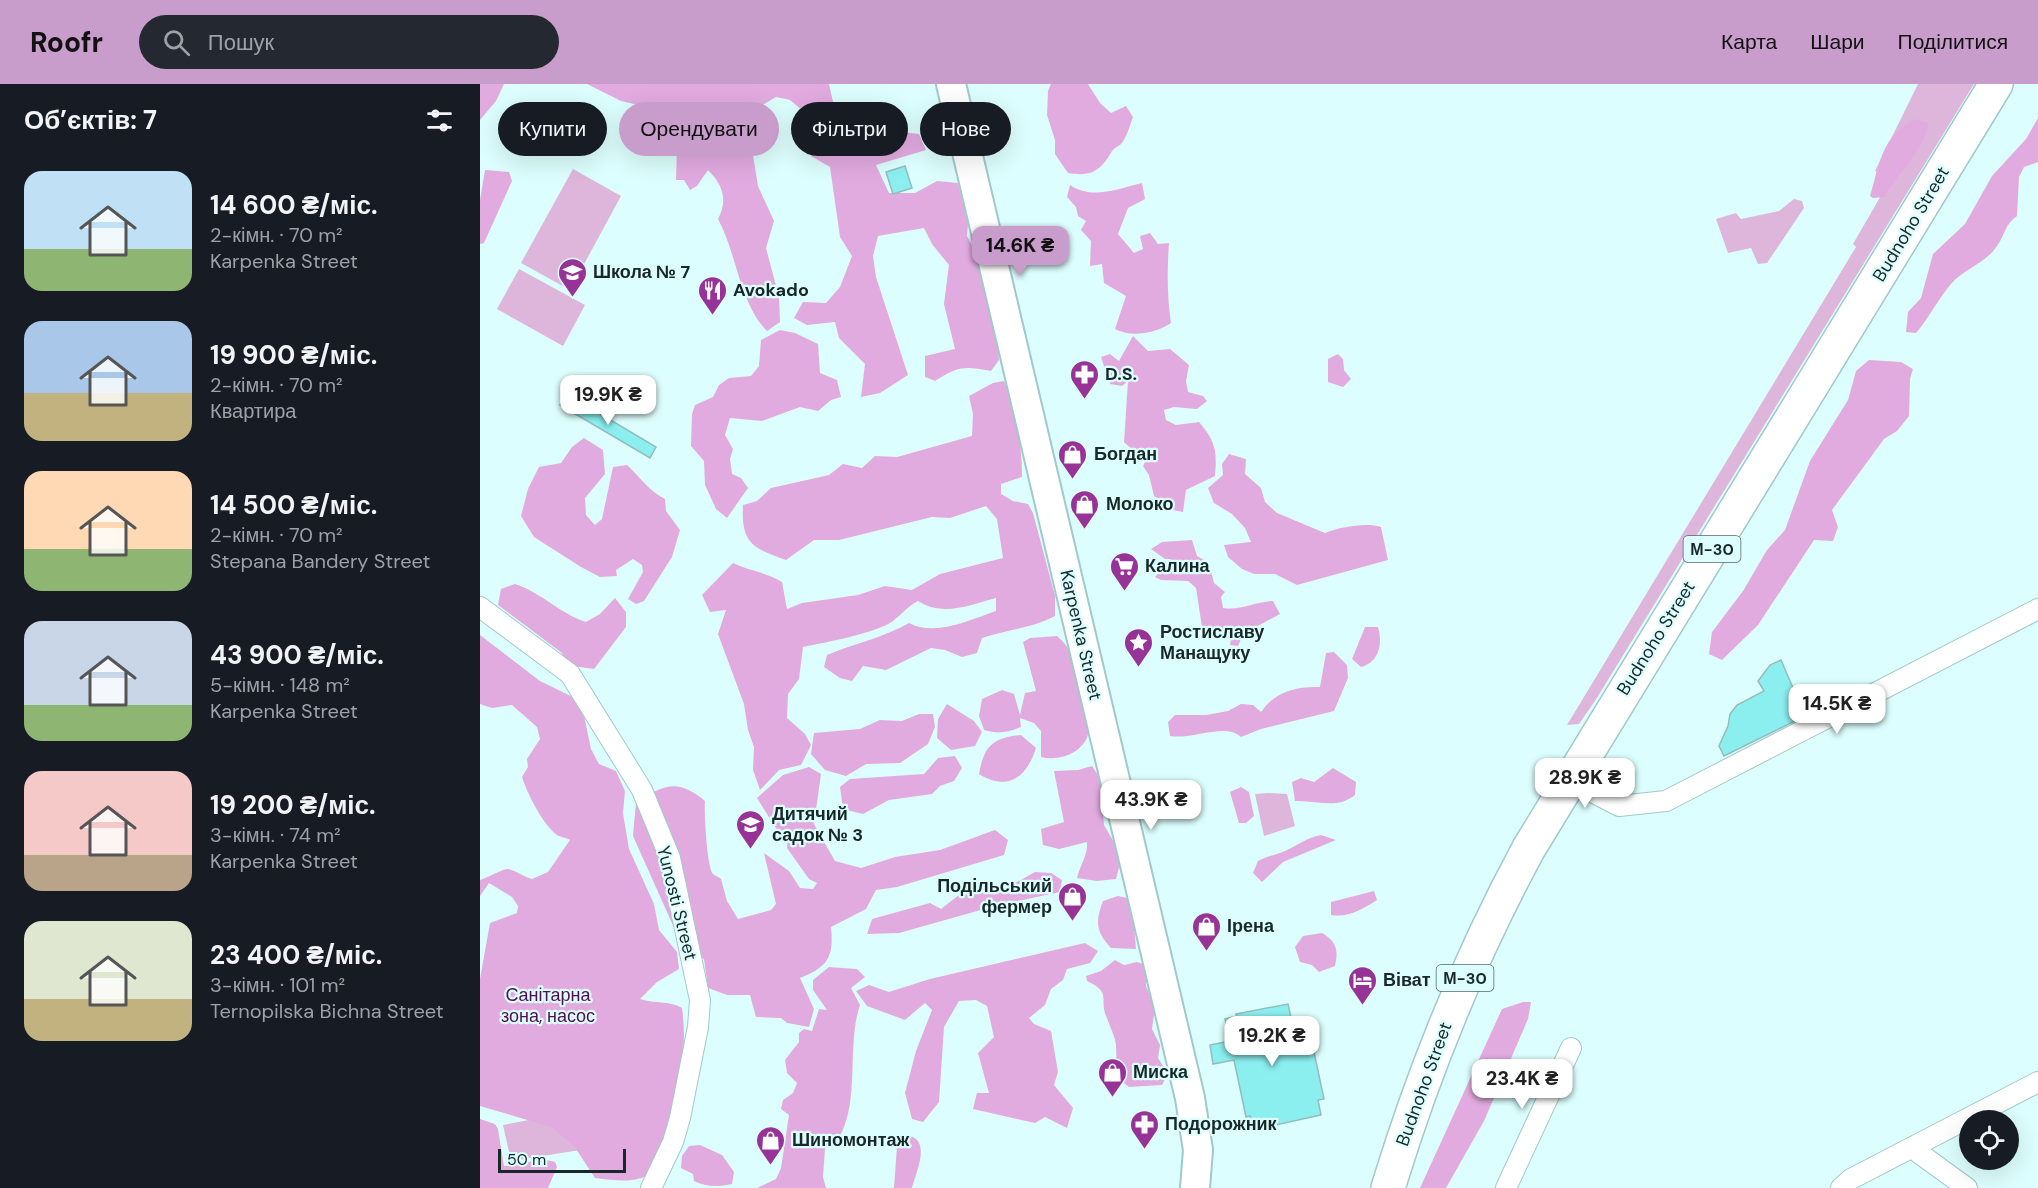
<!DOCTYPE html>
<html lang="uk">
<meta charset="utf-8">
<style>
:root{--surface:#171b24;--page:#242831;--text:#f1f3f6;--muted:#9ea1a6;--accent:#c89ccb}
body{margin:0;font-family:"DM Sans",sans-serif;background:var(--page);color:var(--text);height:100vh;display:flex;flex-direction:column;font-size:22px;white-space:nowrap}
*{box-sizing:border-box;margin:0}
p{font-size:20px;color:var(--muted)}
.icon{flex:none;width:33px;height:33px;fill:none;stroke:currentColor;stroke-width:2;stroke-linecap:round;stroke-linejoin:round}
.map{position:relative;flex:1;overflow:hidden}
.details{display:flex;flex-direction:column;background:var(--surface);width:480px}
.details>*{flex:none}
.banner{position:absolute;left:18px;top:18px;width:570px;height:54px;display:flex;gap:12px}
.buttons{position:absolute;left:1479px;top:1026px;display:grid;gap:12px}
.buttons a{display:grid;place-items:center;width:60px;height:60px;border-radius:50%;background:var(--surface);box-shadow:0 6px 24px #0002;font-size:30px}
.scale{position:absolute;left:18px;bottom:15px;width:128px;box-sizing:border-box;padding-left:6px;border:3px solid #182727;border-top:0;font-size:16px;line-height:21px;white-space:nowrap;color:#182727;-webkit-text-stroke:4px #ddfefe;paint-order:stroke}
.price{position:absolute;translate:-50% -51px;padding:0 14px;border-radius:12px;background:#fff;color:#222;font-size:20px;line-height:39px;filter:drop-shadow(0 2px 3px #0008)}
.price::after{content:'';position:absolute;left:50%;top:36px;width:18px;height:14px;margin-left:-9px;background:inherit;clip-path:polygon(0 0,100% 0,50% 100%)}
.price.active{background:var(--accent);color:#111}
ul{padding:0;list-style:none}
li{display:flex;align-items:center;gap:18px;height:150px;padding:0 24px}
li span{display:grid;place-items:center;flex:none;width:168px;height:120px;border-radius:18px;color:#555}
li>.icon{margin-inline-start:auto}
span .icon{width:72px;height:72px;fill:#fffc;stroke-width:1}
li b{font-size:26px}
h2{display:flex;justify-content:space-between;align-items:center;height:72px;padding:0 24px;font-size:26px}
.tag{padding:0 21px;border-radius:27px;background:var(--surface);box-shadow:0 6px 24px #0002;font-size:21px;line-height:54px}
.tag.active{background:var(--accent);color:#111}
header{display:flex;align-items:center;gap:36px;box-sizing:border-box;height:84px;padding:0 30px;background:var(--accent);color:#111}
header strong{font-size:28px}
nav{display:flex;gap:33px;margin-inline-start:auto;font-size:21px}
.search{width:420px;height:54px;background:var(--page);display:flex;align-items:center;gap:15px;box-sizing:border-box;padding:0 21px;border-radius:33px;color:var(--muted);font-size:22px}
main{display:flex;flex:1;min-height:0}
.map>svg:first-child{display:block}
.green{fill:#deb6dc}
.forest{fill:#e2abe0}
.building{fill:#8beff0;stroke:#94bcbc;stroke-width:1.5}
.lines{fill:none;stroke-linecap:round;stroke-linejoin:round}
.minor-casing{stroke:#a1c9c9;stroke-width:22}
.secondary-casing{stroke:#a1c9c9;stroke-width:32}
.trunk-casing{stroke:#a1c9c9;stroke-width:36}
.minor{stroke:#fff;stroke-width:20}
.secondary{stroke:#fff;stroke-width:28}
.trunk{stroke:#fff;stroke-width:33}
.labels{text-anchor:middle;stroke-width:4.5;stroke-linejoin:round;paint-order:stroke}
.shield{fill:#ddfefe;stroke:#536868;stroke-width:1.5}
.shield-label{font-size:16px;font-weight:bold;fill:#182727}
.street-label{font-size:18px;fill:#182727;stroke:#ddfefe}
.poi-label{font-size:18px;font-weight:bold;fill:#182727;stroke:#ddfefe;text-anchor:start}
.park-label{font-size:18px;fill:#4f0f50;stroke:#ddfefe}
</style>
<header>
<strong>Roofr</strong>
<div class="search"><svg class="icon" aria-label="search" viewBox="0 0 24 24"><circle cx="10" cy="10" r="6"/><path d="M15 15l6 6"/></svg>Пошук</div>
<nav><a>Карта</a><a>Шари</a><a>Поділитися</a></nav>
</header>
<main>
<section class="details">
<h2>Об’єктів: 7<svg class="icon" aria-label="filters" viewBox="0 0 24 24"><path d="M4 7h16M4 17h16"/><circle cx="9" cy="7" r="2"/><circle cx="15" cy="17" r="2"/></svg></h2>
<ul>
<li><span style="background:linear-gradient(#bfe0f5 65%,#8fb573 0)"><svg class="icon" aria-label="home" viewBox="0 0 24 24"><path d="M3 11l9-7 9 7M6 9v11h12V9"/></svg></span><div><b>14 600 ₴/міс.</b><p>2-кімн. · 70 m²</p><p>Karpenka Street</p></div></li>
<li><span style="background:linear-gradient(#a9c7e8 60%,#c2b280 0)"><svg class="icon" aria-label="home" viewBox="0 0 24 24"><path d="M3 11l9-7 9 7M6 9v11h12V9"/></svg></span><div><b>19 900 ₴/міс.</b><p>2-кімн. · 70 m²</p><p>Квартира</p></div></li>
<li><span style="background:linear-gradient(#ffd9b3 65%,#8fb573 0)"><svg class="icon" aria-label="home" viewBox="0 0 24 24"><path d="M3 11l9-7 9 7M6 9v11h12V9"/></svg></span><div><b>14 500 ₴/міс.</b><p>2-кімн. · 70 m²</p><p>Stepana Bandery Street</p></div></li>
<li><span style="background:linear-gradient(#c9d6e8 70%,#8fb573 0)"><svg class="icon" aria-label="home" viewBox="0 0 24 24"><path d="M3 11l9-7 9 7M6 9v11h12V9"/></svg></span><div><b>43 900 ₴/міс.</b><p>5-кімн. · 148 m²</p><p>Karpenka Street</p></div></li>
<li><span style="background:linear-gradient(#f6c9c9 70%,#b9a48a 0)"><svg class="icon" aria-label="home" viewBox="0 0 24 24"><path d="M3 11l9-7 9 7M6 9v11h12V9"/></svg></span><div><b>19 200 ₴/міс.</b><p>3-кімн. · 74 m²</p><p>Karpenka Street</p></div></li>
<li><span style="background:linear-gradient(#dfe7d0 65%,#c2b280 0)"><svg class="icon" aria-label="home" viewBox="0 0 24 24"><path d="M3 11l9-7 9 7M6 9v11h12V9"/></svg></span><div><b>23 400 ₴/міс.</b><p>3-кімн. · 101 m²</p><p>Ternopilska Bichna Street</p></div></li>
</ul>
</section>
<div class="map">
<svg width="1558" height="1104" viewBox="0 0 1558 1104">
<rect width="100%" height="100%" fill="#ddfefe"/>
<g class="green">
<path d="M1438,0H1494L1115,617L1099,640L1087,641L1376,163L1373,160L1410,96L1395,87Z"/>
<path d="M93,85L141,112L90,206L41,179Z"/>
<path d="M1314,115L1322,117L1324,124L1287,179L1278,180L1271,164L1248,169L1236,135L1256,129L1261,135L1299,127Z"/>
<path d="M39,185L105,221L83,262L17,225Z"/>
<path d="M788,709L807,710L815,742L784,752L775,710Z"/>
<path d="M107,1025L113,1064L31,1077L23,1041Z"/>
</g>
<g class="forest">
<path d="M0,0H24L16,17L0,36Z"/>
<path d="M107,0H349L358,40L366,47L394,53L414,47L439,50L446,66L396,81L409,109H435L457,97L478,99L488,140L487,152L498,173L514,225L519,276L511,287C484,282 478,282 455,297L445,293V272L475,265L464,220L469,181L452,160L444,144L398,152L393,172L396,193L428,291L400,309L381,313L385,280L359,254L355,238L327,241L314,234L323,218L346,219L360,203L372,172L360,153L350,83L331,72L322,26L310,16L296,13L279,23L269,22L267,57L273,71L278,102L294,137L286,164L299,213L300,238L287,247C259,218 257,170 238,135C248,116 243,101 228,86L217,102L210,106L204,96H196L197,62L183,38L167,23L141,17Z"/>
<path d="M571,0H608L620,19L631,29L646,22L653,33C650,41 647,53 641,60C638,63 633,64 631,69C620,87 611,93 588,89L575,70V56L567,31L568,7Z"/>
<path d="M1558,34V78L1544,83L1539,93L1537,132C1525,140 1525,151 1517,162C1505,180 1485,184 1471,200C1458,215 1449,234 1436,249L1426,248L1428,228L1441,214L1453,170L1485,140L1512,92L1546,55Z"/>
<path d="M1435,35L1449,39C1443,68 1418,88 1405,113L1393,114L1390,112C1400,79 1401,53 1435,35Z"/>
<path d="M5,86L29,88L32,97L4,159L0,160V116Z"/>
<path d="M662,99L665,115L648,124L638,150L654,169L663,165L660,152L670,149L678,160L689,159C687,187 687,212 691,239C677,249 650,254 635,245L646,212L624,199L622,180L610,182L611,157L601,146L606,137L598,132L596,123L587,113L590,101C612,116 637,105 662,99Z"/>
<path d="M300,246L315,249L338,260L340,289L357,296L361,313L351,316L338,327L320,323L282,337L250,334L245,351L253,365L250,375L252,390L261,394L268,404L247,434L236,425L225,401L224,377L211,362L212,330L215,321L233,313L239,301L249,294L271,292L279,282L281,256Z"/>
<path d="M653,252L668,267L690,265L709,281L706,297L708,308L723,312L727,317L717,325L694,323L684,326L686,336L696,341L719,338C736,358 737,367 735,392L706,406L703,428L693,426L674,412L669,391L663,382L669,371L663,368L656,369L644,358L648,297L642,302L630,300L621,273L630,270L639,277Z"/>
<path d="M858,270L863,275L864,286L871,295L863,303L848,298V275Z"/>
<path d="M1389,276L1421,278L1433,285L1430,295L1429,332L1417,347L1404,355L1352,426L1358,443L1353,457L1334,456L1278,541L1242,576L1229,570L1232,548L1263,507L1287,466L1305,446L1330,377L1368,316L1376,287Z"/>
<path d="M524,297C537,327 542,361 542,393L521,400V410L533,417L548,420L553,429L575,512V532C552,544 527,546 502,554L497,569L482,573L465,566L451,564L406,586L383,582L372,597L360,594L344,583L347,571C373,560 405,553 429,539C455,553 490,536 516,527V514C490,521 463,533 438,517C428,522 422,530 413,537C394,550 347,558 323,563L319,595L308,610L307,634L325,650L331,661L321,681L299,686L280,706L273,686L274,663L268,646L264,620L238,550L246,526L230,528L222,511L253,479C269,487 286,488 302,498L307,525L322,519L378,511L405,502L432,506L460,490L523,474L517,435L506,422L470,434L452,433L359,456H334L306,476C272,464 261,459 263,421L277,417L291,404L349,391L363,380L382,384L395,372L417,373L492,352L493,330L489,312L513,299Z"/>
<path d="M104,354L123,366L125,390L105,414L106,431L115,441L122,435L133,383L147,381C160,393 169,407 185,415L186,427L200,446L192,473L164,517L156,520L148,515L163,488L162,481L153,475L136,486L137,492L120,493L101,483L54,453L41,432L48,405L59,383L81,379L92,363Z"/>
<path d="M749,370L766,375L765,390L781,404L785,418L797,429L845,449C859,443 887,438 901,443L908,476L817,501L795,490H774L762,485L748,473L744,461L771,458L765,444L752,430L734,419L728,404L743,391L742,380Z"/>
<path d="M712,456L717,472L729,479L734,499L745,508L741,513L743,524C760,527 774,518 793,517L800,530L763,550L758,562L750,561L752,549L742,546L731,549L722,543L716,504L708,497L681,496L675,493L691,475H685L671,465L682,458Z"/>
<path d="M35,500C62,509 79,529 106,538L120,530L135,514L146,528V543L114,585L86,581L82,569L18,521L21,505Z"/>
<path d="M885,543H898C903,560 899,578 881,583L872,575Z"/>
<path d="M0,551L60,597L101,617L111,665L119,680L136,687L145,707L143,729L149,765L174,820L179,846L197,868L199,885L177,898L160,915C175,920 189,916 202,924C210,979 191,1033 178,1086C157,1100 140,1097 115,1094L94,1062L71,1043L0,1022V895L10,839L37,829L38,822L32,813L9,799L0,812V796C7,794 24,784 28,785C35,786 44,793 52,795L68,788L90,756C87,754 80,753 77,751C63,741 47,709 42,693L48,683L47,675L60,655L57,643L32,621L12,624L0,620Z"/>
<path d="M577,552C581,556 585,559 587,563C590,567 609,637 609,643C609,667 581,678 561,673V647L554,639L540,634L541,643C528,649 517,650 504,646L499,632L502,615L522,606L534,610L540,631L545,609L556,607L543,558L550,554Z"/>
<path d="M854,568L867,581L868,594L854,627L781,645L761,653C746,638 712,656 690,652L688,638L695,631H726L748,627L761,620L773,621L781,628C794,608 817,602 840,603L846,569Z"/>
<path d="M467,620L494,637L502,648L495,662L471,666L457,654L458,635Z"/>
<path d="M439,630H453L455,643L448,660L420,679L386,680L366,692L345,686L331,670L334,649L380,645L400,636L422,637Z"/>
<path d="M541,651L556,664C547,693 528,708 499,690C504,662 512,654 541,651Z"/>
<path d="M475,672L482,684L474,697L460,702L452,710L409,716L383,730L363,725L360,703L370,695L444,690L458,674Z"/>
<path d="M612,682L620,694L624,741L642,772L636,795L617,797L597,794C600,781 608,772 607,758L579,765L563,761L561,745L584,738L574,687L598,686Z"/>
<path d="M329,683L341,690L334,740L355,777L381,784L415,773L460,766L515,746L528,756L524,771L417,803L396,806L386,825L351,843C354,873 348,883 320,894L334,925L329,943L307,939L301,934L276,933L270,911H247L228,904L224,875L204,866L153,752L156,718C185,701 197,694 225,717C224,728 227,784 233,790C235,792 239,793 241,795L247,817L258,835L291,826L296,820L284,769L309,787L320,804L333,805L337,799L329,795L307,764L308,747L297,746L277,714L303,691Z"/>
<path d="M853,684L876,698L875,711C856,726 838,716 815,717L812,698L821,694L834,698Z"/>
<path d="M761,703L769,708L774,732L766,739H759L750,708Z"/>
<path d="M841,751L856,756L803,778L782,798L773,789L778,777C787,772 796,771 805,767C818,761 826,754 841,751Z"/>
<path d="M555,788L571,789L582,796L580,808L515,822L419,849L387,850L392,835L450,819L461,825L479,811L537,798Z"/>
<path d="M894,807L897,816C883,825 868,834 851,831V818Z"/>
<path d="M638,812L647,814L653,828L656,865L631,864C616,848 615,838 623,817Z"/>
<path d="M842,849C856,857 859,866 855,882L839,888L832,881L820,878L815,863L823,852Z"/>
<path d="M605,859L618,867L610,879L587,885L583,896L571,905L565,921L549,934L554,940L571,947L578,988L574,1001L593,1024L587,1044L565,1033L555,1039L493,1025L497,1009H509L498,969L514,953L507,922L496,916L479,917L464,943L459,1018L443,1038L432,1035L425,1009L436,967L452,926L445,919L425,936L387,922L376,907L389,901L409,908L450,895Z"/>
<path d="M635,876L644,881L657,878L666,881V902L675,924L672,945L680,961L678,974L688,990L682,1001L649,1003C634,992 637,979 636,961C635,952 630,943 627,934C618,915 633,909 607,897L606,892L621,887Z"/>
<path d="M349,883L377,885L385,893L371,904L380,921C367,959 379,1012 362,1048C359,1054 350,1060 345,1065L343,1093L346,1104H277L296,1095L301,1084L309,1031L301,1025L303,1016L313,1009L317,999L307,989L305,976L319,958V949L324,945L332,947L339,925L347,926L333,906V896Z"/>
<path d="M1043,918H1051L1048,935L1004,1037L966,1104H940L1022,925Z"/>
<path d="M0,1035L15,1040L18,1045L24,1082C40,1081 61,1073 75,1078L77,1083L68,1104H0Z"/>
<path d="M424,1051C453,1053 437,1086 432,1104H414L417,1062Z"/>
<path d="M220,1061L242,1071L254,1088L252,1100C240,1103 225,1103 214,1097L213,1090L201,1084L202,1072L209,1062Z"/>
</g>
<g class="building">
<path d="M425,82L432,104L413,110L406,88Z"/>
<path d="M87,310L176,363L170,374L80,321Z"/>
<path d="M1301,576L1325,632L1244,672L1239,662L1248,642L1250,630L1257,621L1284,607L1278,597L1290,581Z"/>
<path d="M808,920L816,957L831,954L844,1015L838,1016L841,1031L773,1046L770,1032L766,1033L754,976L733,980L730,961L750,957L745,935L757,932L756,930Z"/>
</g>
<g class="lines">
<defs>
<g id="minor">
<path d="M0,523L90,590L162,706L190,774L220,916L218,943L200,1034L193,1058L171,1104"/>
<path d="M1089,696L1139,722L1186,717L1558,525"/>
<path d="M1432,1064L1487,1104"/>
<path d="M1026,1104L1091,964"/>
<path d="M1361,1104L1371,1095L1558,998"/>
</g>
<path id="secondary" d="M471,0L710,1014L718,1066L715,1104"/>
<path id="trunk" d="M908,1104C944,986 990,873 1049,764L1516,0"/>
</defs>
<use href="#minor" class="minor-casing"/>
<use href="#secondary" class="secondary-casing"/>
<use href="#trunk" class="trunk-casing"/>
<use href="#minor" class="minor"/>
<use href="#secondary" class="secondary"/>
<use href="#trunk" class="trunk"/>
</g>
<defs>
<symbol id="school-pin" viewBox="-11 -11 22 30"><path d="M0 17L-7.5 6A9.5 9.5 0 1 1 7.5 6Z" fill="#973297" stroke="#ddfefe"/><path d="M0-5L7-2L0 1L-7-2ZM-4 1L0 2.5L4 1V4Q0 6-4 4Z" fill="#fff"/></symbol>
<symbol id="restaurant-pin" viewBox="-11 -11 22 30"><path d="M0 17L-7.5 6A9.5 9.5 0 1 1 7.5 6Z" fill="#973297" stroke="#ddfefe"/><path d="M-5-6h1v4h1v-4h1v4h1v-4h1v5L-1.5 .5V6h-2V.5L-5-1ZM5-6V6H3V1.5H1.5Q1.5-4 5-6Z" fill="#fff"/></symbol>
<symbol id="pharmacy-pin" viewBox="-11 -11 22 30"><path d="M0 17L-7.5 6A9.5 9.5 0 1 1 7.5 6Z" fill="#973297" stroke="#ddfefe"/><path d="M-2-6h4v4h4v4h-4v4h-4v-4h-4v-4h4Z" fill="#fff"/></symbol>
<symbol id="shop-pin" viewBox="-11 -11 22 30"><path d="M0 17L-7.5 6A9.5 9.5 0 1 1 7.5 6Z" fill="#973297" stroke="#ddfefe"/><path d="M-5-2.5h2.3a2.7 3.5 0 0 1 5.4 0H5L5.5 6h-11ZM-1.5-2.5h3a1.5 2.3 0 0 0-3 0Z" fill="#fff"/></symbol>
<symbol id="supermarket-pin" viewBox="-11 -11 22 30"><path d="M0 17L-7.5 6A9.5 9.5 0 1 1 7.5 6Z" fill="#973297" stroke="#ddfefe"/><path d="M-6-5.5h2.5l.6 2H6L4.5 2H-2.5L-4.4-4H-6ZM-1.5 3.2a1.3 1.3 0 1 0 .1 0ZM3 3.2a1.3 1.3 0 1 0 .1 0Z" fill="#fff"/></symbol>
<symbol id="sight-pin" viewBox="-11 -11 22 30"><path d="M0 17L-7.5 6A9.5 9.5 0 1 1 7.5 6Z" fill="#973297" stroke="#ddfefe"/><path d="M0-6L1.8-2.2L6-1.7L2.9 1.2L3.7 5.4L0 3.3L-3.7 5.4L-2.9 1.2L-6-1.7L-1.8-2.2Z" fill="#fff"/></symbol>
<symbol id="hotel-pin" viewBox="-11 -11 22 30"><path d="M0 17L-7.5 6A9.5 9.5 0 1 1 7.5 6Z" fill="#973297" stroke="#ddfefe"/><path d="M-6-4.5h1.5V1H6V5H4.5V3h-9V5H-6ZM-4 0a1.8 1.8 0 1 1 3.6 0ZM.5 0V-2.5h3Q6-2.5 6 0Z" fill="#fff"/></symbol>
</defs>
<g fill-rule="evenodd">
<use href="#school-pin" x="76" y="172" width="33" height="45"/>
<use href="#restaurant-pin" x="216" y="190" width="33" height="45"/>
<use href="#pharmacy-pin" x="588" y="274" width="33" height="45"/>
<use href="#shop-pin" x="576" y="354" width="33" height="45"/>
<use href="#shop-pin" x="588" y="404" width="33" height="45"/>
<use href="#supermarket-pin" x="628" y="466" width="33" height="45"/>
<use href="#sight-pin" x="642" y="542" width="33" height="45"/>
<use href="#school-pin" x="254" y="724" width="33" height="45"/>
<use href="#shop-pin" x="576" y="796" width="33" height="45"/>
<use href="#shop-pin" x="710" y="826" width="33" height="45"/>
<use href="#hotel-pin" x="866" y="880" width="33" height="45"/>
<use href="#shop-pin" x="616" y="972" width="33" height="45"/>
<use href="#pharmacy-pin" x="648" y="1024" width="33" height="45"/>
<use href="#shop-pin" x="274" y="1040" width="33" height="45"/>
</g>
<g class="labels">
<g class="shield">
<rect x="1203.5" y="452" width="57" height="26" rx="4.5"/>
<rect x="956.5" y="881" width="57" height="26" rx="4.5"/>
</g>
<g class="shield-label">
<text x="1232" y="471">М-30</text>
<text x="985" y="900">М-30</text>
</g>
<g class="street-label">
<text transform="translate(1431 140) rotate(-59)" y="6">Budnoho Street</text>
<text transform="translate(601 551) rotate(77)" y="6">Karpenka Street</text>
<text transform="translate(1176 554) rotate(-58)" y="6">Budnoho Street</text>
<text transform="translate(197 819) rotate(76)" y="6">Yunosti Street</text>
<text transform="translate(944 1000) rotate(-70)" y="6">Budnoho Street</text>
</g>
<g class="poi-label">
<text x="113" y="194">Школа № 7</text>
<text x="253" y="212">Avokado</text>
<text x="625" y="296">D.S.</text>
<text x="614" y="376">Богдан</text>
<text x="626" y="426">Молоко</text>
<text x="665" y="488">Калина</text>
<text x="680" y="554">Ростиславу<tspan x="680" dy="21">Манащуку</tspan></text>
<text x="292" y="736">Дитячий<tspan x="292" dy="21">садок № 3</tspan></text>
<text x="572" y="808" text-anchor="end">Подільський<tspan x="572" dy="21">фермер</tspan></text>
<text x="747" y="848">Ірена</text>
<text x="903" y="902">Віват</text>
<text x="653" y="994">Миска</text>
<text x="685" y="1046">Подорожник</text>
<text x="312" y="1062">Шиномонтаж</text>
</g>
<g class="park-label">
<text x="68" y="917">Санітарна<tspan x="68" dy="21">зона, насос</tspan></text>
</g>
</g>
</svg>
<div class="buttons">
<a><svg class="icon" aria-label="locate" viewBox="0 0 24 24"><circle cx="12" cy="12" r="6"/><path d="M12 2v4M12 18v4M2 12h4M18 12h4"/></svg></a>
</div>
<div class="scale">50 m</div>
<b class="price active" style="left:540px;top:193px">14.6K ₴</b>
<b class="price" style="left:128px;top:342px">19.9K ₴</b>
<b class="price" style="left:1357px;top:651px">14.5K ₴</b>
<b class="price" style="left:1105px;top:725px">28.9K ₴</b>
<b class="price" style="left:671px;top:747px">43.9K ₴</b>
<b class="price" style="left:792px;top:983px">19.2K ₴</b>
<b class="price" style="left:1042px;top:1026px">23.4K ₴</b>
<div class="banner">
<a class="tag">Купити</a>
<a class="tag active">Орендувати</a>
<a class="tag">Фільтри</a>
<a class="tag">Нове</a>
</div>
</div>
</main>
